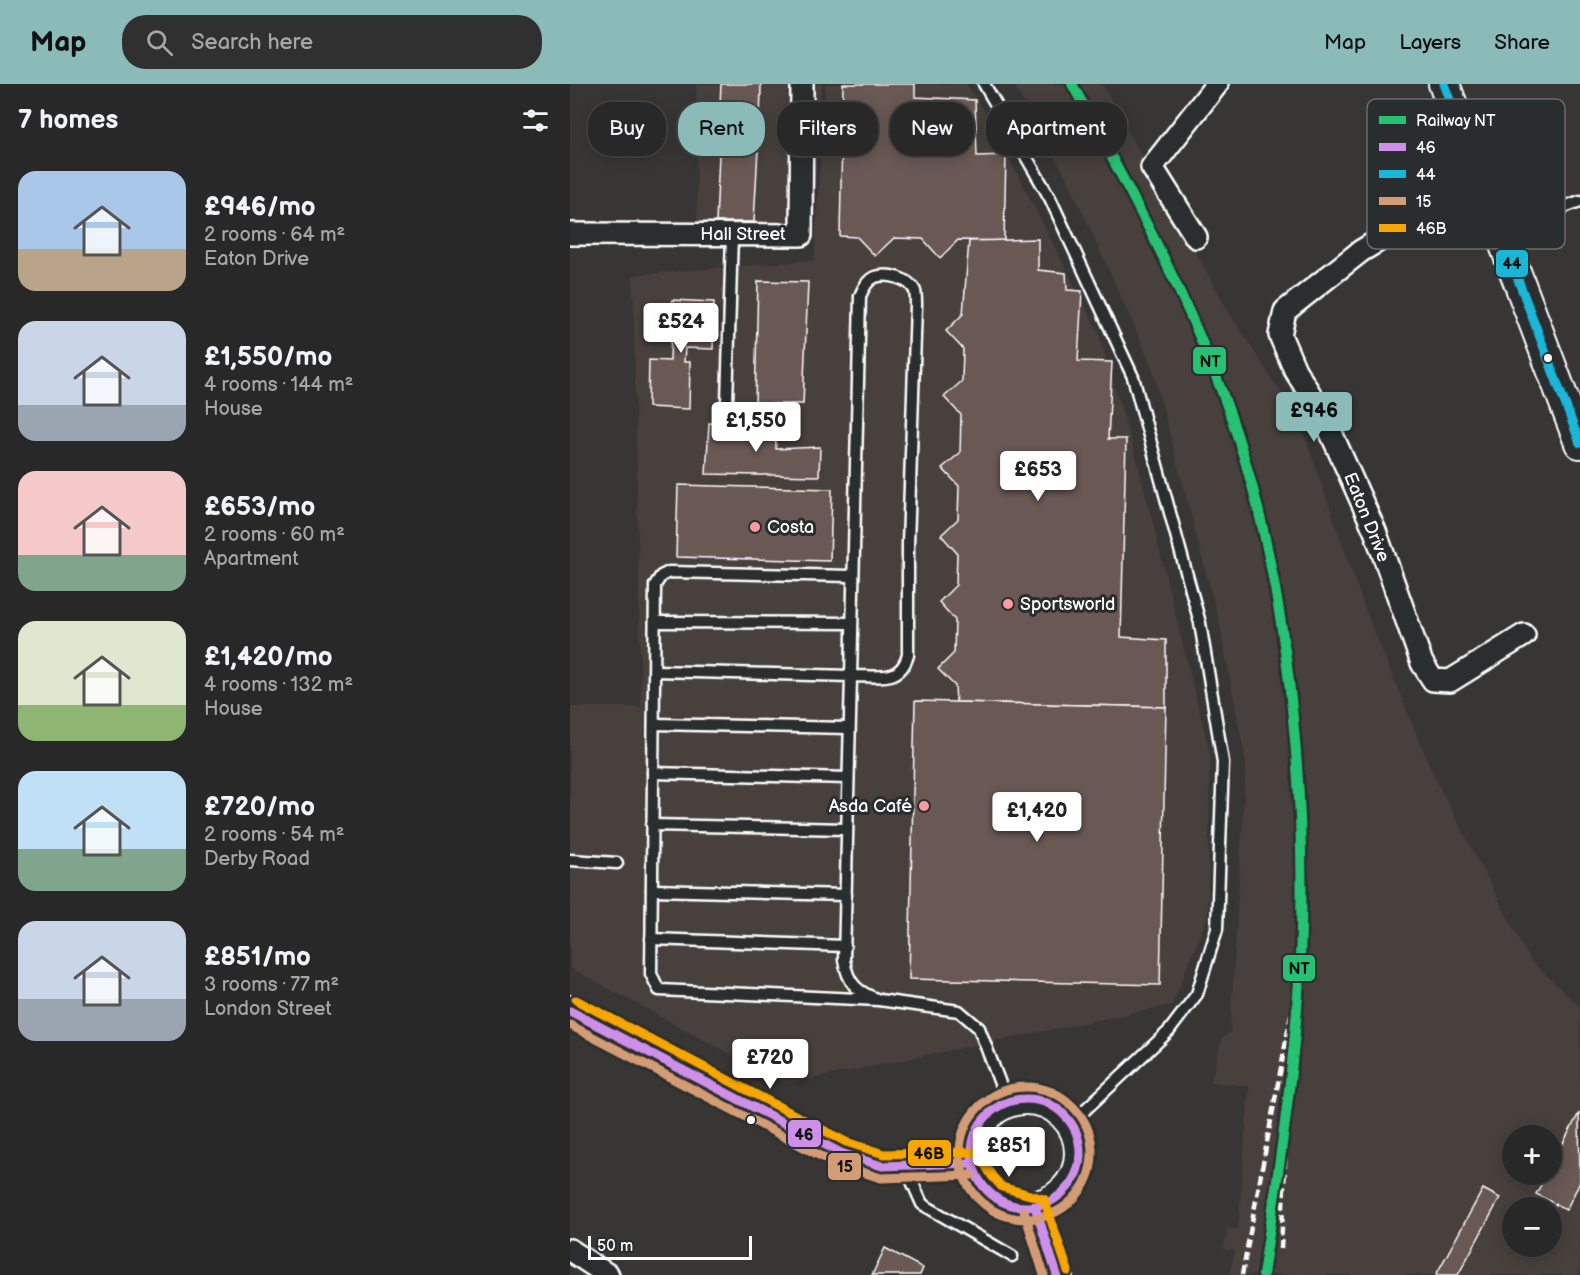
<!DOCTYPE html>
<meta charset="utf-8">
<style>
:root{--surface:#292828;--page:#313030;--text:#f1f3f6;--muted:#a5a6a8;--line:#454445;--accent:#8bbbb9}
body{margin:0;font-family:"Balsamiq Sans",sans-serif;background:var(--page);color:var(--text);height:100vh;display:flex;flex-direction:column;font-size:22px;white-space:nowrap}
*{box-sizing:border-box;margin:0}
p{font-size:20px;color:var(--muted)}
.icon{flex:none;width:33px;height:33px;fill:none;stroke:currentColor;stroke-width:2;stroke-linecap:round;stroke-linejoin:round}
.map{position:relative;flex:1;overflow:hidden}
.side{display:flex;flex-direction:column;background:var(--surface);width:570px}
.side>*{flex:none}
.hud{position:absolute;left:18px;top:18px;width:570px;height:54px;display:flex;gap:12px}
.fabs{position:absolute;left:932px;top:1041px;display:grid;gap:12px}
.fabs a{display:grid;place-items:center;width:60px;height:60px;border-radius:50%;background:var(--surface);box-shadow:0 3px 15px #0003,0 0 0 2px var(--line);font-size:30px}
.scale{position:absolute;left:18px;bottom:15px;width:164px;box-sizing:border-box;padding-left:6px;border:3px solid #fff;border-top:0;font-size:16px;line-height:21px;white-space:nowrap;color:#fff;-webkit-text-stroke:4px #2a2d2e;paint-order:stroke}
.price{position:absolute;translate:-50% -51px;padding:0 14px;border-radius:6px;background:#fff;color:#222;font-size:20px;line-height:39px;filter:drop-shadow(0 2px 3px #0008)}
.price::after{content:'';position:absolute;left:50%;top:36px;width:18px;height:14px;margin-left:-9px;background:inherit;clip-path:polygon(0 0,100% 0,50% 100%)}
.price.selected{background:var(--accent);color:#111}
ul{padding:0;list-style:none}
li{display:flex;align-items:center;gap:18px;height:150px;padding:0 18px}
li span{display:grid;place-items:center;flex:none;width:168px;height:120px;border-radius:18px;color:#555}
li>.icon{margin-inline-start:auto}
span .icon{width:72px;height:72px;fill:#fffc;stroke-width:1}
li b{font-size:26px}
h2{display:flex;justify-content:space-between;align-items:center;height:72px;padding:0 18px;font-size:26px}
.chip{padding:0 21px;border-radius:24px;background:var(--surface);box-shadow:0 3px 15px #0003,0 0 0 2px var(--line);font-size:21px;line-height:54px}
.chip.selected{background:var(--accent);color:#111}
header{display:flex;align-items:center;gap:36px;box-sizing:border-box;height:84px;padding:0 30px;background:var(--accent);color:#111}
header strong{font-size:28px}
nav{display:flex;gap:33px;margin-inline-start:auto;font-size:21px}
.search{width:420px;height:54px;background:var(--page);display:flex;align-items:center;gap:15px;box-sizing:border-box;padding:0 21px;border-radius:24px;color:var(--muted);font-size:22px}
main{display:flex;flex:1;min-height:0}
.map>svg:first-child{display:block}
.built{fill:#46403e;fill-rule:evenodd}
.building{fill:#695852;stroke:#fff;stroke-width:1.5}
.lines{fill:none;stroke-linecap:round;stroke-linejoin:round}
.lane-casing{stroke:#fff;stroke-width:15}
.street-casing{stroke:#fff;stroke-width:26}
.secondary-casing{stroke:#fff;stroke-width:34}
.lane{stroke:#2a2d2e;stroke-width:10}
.street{stroke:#2a2d2e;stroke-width:21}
.secondary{stroke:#2a2d2e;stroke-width:30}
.rail{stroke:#fff;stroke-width:4.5;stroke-dasharray:9 4.5;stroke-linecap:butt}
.bus-1-casing{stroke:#2a2d2e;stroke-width:14}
.bus-2-casing{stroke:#2a2d2e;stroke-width:14}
.bus-3-casing{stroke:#2a2d2e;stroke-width:14}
.bus-4-casing{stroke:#2a2d2e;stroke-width:14}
.bus-1{stroke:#ce8fe9;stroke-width:9}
.bus-2{stroke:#1ab6d8;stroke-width:9}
.bus-3{stroke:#d39c74;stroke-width:9}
.bus-4{stroke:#f7a600;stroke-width:9}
.rail-1-casing{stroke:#2a2d2e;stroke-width:15}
.rail-1{stroke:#26c172;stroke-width:10}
.bus-dot{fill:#fff;stroke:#2a2d2e;stroke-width:2}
.poi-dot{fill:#ff9aa2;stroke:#2a2d2e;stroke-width:2}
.labels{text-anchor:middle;stroke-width:6;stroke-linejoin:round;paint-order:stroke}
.street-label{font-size:18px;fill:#fff;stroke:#2a2d2e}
.poi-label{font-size:18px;fill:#fff;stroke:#2a2d2e;text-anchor:start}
.key{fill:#2a2d2e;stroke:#6a6c6d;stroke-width:1.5}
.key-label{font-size:16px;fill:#fff}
.line-badge{stroke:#2a2d2e;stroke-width:2}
.pale-badge-label{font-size:16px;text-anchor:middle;font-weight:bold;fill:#111}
</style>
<header>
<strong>Map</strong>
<div class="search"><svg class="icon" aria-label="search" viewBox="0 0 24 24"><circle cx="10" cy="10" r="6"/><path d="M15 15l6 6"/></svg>Search here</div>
<nav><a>Map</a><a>Layers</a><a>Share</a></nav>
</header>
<main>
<section class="side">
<h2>7 homes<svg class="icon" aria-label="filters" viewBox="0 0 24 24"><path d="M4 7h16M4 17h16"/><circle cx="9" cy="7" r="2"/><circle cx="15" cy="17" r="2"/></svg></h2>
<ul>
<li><span style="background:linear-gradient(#a9c7e8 65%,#b9a48a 0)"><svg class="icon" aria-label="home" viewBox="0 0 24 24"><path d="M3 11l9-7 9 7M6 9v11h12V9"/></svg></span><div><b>£946/mo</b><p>2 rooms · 64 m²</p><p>Eaton Drive</p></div></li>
<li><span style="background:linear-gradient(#c9d6e8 70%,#9aa5b1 0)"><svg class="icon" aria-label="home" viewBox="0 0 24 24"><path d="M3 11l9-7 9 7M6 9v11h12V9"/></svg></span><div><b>£1,550/mo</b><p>4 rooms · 144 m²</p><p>House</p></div></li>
<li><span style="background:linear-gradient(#f6c9c9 70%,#7fa58c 0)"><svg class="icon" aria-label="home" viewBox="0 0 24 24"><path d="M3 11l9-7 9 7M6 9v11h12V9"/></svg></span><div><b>£653/mo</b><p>2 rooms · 60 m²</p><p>Apartment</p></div></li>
<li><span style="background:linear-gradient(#dfe7d0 70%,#8fb573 0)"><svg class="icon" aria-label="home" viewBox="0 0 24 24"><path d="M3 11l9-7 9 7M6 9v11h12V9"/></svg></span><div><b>£1,420/mo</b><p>4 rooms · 132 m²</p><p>House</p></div></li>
<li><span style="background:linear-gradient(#bfe0f5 65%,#7fa58c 0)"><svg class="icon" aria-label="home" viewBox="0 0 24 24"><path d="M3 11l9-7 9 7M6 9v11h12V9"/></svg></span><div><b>£720/mo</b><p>2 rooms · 54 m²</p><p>Derby Road</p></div></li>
<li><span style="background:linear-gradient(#c9d6e8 65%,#9aa5b1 0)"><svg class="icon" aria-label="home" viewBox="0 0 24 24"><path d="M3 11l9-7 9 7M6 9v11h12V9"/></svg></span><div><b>£851/mo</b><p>3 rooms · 77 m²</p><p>London Street</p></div></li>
</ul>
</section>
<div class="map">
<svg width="1010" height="1191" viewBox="0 0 1010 1191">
<rect width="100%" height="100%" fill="#373635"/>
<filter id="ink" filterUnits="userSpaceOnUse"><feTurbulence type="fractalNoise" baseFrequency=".0167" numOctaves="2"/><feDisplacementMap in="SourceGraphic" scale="12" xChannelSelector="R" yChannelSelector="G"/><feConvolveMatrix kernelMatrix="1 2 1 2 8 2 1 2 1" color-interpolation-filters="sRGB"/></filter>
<g filter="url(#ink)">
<g class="built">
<path d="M126,0H252L241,146L127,143Z"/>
<path d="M255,0H396L417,31L528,247L569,383L640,670L638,831L602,921L216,1000L0,884V623H71L63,191L244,176Z"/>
<path d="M443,0H532L660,230L730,338L795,525L864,692L960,876L1010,923V1191H659L665,1167L654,1166L657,1144L668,1145L679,1002L641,998L652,954L660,948L676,679L650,542L581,280L500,100ZM942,1052H981V1090H942ZM942,1124H981V1162H942Z"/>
</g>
<g class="building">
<path d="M151,0H191L190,42L149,40Z"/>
<path d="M273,0H345V13L405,16L407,72L436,71L434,157L388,156L370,174L353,155L324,154L305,172L287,153L270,152Z"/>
<path d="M189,47L184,138H146L150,48Z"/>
<path d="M468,155V186L496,189L497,206L512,207L508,277L542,278L538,355H556L551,553L596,556V623L386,618L385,602L368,585L384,569L385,536L369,518L386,501L387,469L371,451L388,435L389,402L372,384L390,369L391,331L374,313L392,297L393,265L376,247L393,230L399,157Z"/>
<path d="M188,197L238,198L233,320H185Z"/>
<path d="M102,216L144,218L143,265L115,264L114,278H120L119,325L78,323L79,276L100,277Z"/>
<path d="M139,339L205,341L206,365L250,363L249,392L136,390Z"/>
<path d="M108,401L262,405L260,477L106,473Z"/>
<path d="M345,617L596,623L590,901L339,895Z"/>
<path d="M1009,1029L1010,1098L996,1126L966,1110L977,1090H981V1082Z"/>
<path d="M913,1105L930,1114L888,1191H866Z"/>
<path d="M315,1164L353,1184L350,1191H302Z"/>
</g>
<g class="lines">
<defs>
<g id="lane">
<path d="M414,0L480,114L563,293L630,539L653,678L647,845L627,910L599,947L501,1039"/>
<path d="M932,146L1010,117"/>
<path d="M157,319L162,150"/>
<path d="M282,492L99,488L91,492L85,501L81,890L89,906L309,916L389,927L409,944L437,1018"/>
<path d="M85,538L281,539"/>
<path d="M85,587L281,592L290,212C293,205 297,196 305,193C318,189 339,194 345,207C346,211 346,218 346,222L338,460V571C330,600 307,591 281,592L274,876C278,900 287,908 309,916"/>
<path d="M84,640L279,644"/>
<path d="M83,689L278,694"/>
<path d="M82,741L277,745"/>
<path d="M0,776L47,779"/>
<path d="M82,806L276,811"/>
<path d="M81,855L275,862"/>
<path d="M336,1084L352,1120L442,1172"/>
</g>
<g id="street">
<path d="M917,113L816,152L791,167L715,227L710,251L725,286L753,331L805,447L852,579L863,596L880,597L954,551"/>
<path d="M0,150L231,151L232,0"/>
<path d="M626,153L582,83L647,0"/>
<path d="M0,1166L38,1191"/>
</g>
<g id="secondary">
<path d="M874,0L1010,359"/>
<path d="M0,927L271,1069L312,1082L402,1079"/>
<circle cx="456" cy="1069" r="54"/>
<path d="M465,1123L487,1191"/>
</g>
</defs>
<use href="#lane" class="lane-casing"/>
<use href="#street" class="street-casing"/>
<use href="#secondary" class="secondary-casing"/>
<use href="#lane" class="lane"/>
<use href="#street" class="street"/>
<use href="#secondary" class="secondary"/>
<g class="rail">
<path d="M711,1165L718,1018"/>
<path d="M672,1191L728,893"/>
</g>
<defs>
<g id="bus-1">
<path d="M0,927L271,1069L312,1082L402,1079"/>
<circle cx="456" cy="1069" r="54"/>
<path d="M465,1123L487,1191"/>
</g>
<path id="bus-2" d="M874,0L1010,359"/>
<g id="bus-3">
<path d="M0,941L266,1080L311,1094L402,1091"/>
<circle cx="456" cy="1069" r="66"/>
<path d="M454,1127L474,1191"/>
</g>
<path id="bus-4" d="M6,916L276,1058L314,1070L407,1068L422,1092L432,1103L474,1115L498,1187"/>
</defs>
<use href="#bus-1" class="bus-1-casing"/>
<use href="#bus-2" class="bus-2-casing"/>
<use href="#bus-3" class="bus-3-casing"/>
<use href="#bus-4" class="bus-4-casing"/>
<use href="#bus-1" class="bus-1"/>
<use href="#bus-2" class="bus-2"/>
<use href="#bus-3" class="bus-3"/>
<use href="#bus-4" class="bus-4"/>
<defs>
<path id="rail-1" d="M502,0C561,108 619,214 660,330C722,507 741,739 727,926C720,1015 706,1103 693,1191"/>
</defs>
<use href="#rail-1" class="rail-1-casing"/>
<use href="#rail-1" class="rail-1"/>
</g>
</g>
<g class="bus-dot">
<circle cx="978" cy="274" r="5"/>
<circle cx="181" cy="1036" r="5"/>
</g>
<g class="poi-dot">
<circle cx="185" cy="443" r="6"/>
<circle cx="438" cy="520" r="6"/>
<circle cx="354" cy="722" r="6"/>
</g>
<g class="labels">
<g class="street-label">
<text x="173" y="156">Hall Street</text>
<text transform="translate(797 433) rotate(68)" y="6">Eaton Drive</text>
</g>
<g class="poi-label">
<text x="197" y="449">Costa</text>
<text x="450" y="526">Sportsworld</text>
<text x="342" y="728" text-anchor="end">Asda Café</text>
</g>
</g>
<rect x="797" y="15" width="198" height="150" rx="9" class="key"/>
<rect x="809" y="32" width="27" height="8" fill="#26c172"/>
<rect x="809" y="59" width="27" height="8" fill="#ce8fe9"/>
<rect x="809" y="86" width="27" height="8" fill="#1ab6d8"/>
<rect x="809" y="113" width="27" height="8" fill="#d39c74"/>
<rect x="809" y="140" width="27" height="8" fill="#f7a600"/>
<g class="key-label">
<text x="846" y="42">Railway NT</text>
<text x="846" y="69">46</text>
<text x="846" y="96">44</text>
<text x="846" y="123">15</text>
<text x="846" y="150">46B</text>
</g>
<g class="line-badge">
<rect x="925" y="165" width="34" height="29" rx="6" fill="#1ab6d8"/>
<rect x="622" y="262" width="35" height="29" rx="6" fill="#26c172"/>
<rect x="712" y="870" width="34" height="28" rx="6" fill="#26c172"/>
<rect x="217" y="1035" width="35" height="29" rx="6" fill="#ce8fe9"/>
<rect x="337" y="1055" width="45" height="28" rx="6" fill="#f7a600"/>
<rect x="257" y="1068" width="35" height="29" rx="6" fill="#d39c74"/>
</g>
<g class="pale-badge-label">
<text x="942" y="185">44</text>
<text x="640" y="283">NT</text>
<text x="729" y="890">NT</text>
<text x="234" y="1056">46</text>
<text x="359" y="1075">46B</text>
<text x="275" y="1088">15</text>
</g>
</svg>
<div class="fabs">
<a>+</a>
<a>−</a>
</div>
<div class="scale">50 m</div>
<b class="price" style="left:111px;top:270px">£524</b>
<b class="price selected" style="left:744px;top:359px">£946</b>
<b class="price" style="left:186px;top:369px">£1,550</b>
<b class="price" style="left:468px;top:418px">£653</b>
<b class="price" style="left:467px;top:759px">£1,420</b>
<b class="price" style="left:200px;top:1006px">£720</b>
<b class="price" style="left:439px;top:1094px">£851</b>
<div class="hud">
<a class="chip">Buy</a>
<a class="chip selected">Rent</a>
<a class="chip">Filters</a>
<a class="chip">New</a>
<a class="chip">Apartment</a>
</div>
</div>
</main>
